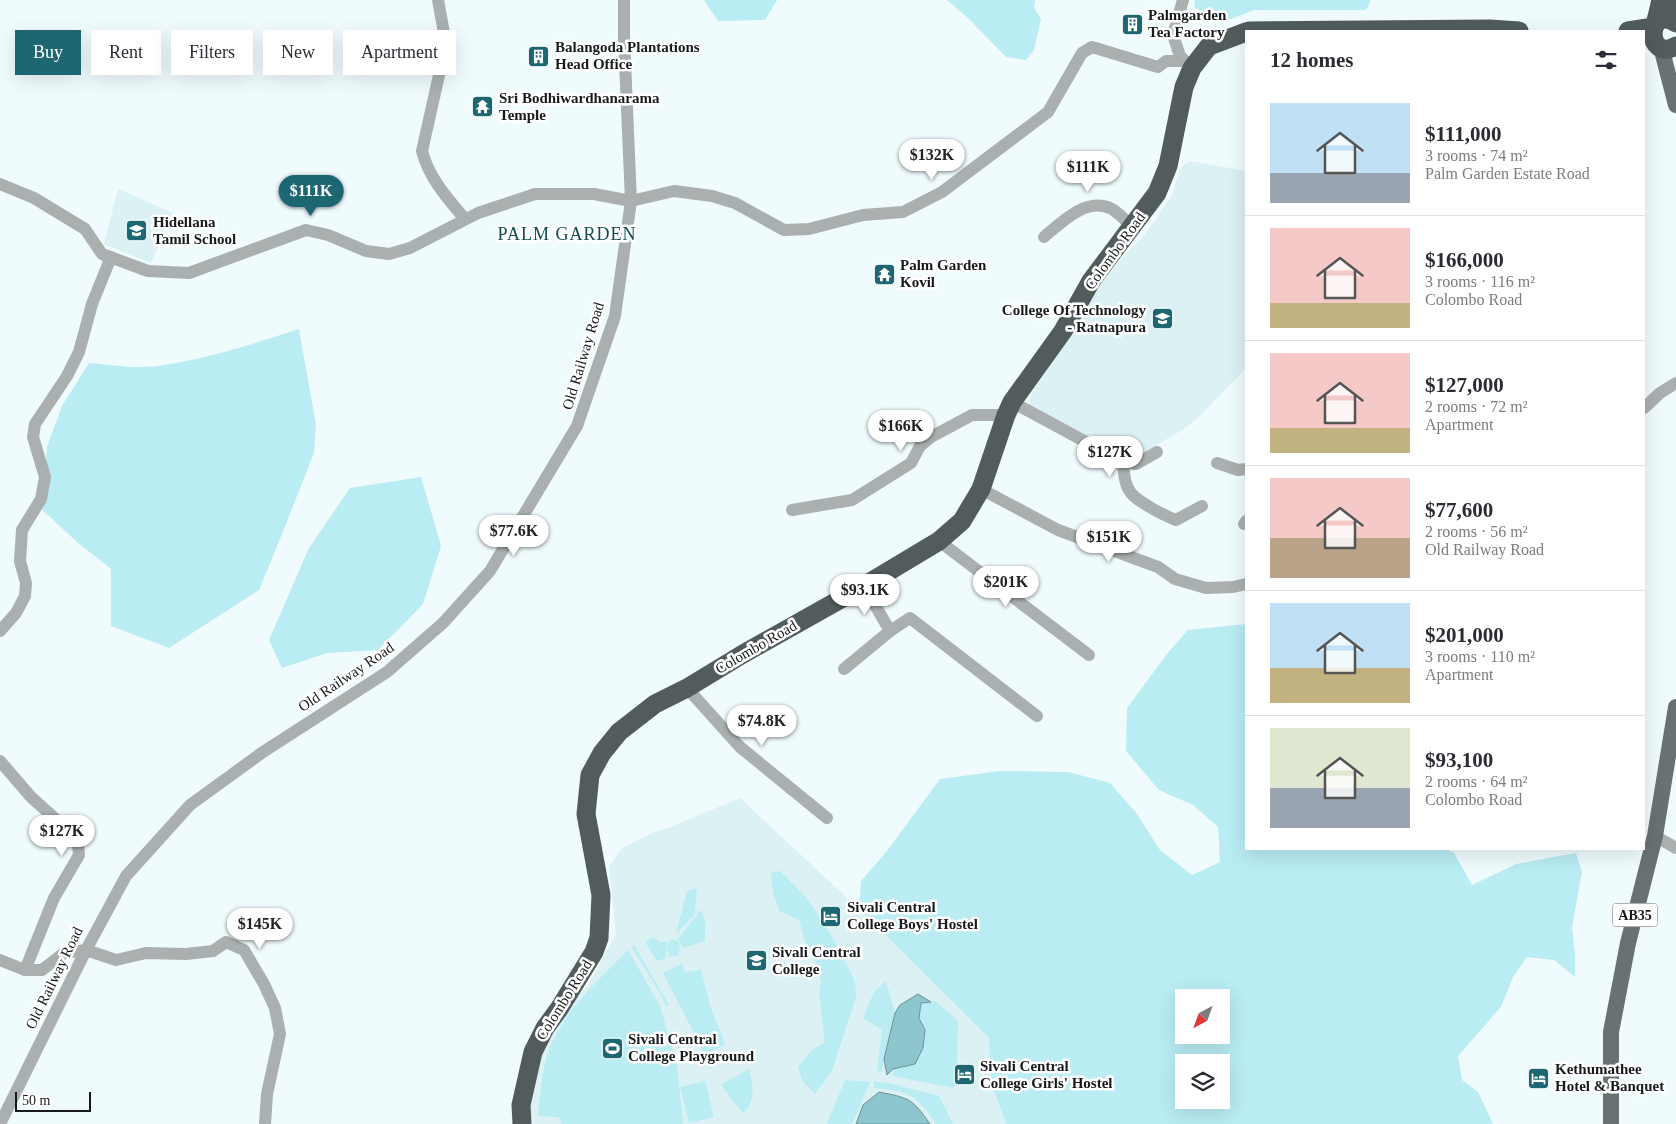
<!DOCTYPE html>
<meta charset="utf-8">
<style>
:root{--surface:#fff;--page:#f7f7f7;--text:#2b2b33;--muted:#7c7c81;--line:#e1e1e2;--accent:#1c6771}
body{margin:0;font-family:"Times New Roman",serif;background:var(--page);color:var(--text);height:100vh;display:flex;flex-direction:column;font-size:19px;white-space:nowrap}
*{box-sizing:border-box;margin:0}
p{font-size:16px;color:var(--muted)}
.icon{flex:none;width:28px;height:28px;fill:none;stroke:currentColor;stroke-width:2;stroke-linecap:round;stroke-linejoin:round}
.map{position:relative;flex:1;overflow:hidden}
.side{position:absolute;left:1245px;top:30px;width:400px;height:820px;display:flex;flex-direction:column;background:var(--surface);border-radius:0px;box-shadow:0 5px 20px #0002}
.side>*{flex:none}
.top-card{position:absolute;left:15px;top:30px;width:475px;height:45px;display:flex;gap:10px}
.needle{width:32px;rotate:221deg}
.buttons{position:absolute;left:1175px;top:989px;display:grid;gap:10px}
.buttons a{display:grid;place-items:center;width:55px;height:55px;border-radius:0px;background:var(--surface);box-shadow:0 5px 20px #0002;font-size:25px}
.scale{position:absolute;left:15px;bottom:12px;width:76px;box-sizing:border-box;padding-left:5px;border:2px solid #171a1b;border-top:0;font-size:14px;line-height:18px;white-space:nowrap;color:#171a1b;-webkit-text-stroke:4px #fff;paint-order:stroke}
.price{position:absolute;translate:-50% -42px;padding:0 11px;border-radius:18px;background:#fff;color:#222;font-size:16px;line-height:32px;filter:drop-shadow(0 1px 2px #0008)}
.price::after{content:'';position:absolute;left:50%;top:30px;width:15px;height:11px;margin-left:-8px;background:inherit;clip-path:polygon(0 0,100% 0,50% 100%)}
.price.active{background:var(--accent);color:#fff}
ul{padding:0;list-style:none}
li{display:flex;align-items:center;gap:15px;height:125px;padding:0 25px}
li+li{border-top:1px solid var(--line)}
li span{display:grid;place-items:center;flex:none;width:140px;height:100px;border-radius:0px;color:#555}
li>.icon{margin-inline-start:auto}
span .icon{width:60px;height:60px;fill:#fffc;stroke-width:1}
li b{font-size:21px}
h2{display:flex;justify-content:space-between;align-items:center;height:60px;padding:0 25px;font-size:21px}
.chip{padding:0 18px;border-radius:0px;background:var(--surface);box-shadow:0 5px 20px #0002;font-size:18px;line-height:45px}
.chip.active{background:var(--accent);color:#fff}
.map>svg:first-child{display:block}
.built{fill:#dcf1f4}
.green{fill:#b9ecf3;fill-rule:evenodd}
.water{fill:#8ec6ce;stroke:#6a9298}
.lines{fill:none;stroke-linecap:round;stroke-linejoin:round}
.minor{stroke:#aaafaf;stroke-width:12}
.major{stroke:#697172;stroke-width:16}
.highway{stroke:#525c5d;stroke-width:19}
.labels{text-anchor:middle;stroke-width:5;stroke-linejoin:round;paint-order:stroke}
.shield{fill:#fff;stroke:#5d5f5f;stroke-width:1}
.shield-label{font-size:14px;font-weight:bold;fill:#171a1b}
.poi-label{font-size:15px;font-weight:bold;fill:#171a1b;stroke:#fff;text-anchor:start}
.street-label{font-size:15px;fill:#171a1b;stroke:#fff}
.quarter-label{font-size:18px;letter-spacing:1px;fill:#0d4b52;stroke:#fff}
</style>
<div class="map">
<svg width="1676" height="1124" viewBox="0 0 1676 1124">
<rect width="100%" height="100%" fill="#f0fbfd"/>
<g class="built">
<path d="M1191,161L1246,171V368L1198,418L1182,430L1135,458L1127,457L1094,442L1031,408L1029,403L1031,395L1070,333L1084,305L1127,252L1142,238L1156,219L1172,195L1180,169L1185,164Z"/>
<path d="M118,189L173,213L151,263L104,244Z"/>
<path d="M740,798L859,909L989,1038L991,1083L1006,1124H527L531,1079L553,1021L586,988L616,934L609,867L622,848L654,832L668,828Z"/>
</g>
<g class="green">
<path d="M704,0H777L765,20L718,21Z"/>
<path d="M947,0H1035L1034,8L1041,19L1034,50L1026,60L1006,57L970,20Z"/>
<path d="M1195,0H1371L1366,10H1254L1223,22L1194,7Z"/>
<path d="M299,329L316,425L314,453L282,534L259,590L169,648L111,626V569L77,542L37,505L45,477L47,447L62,406L89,363C112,365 135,369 158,366C206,359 253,344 299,329Z"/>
<path d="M421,477L441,546L423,604L378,650L327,653L282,668L269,640L309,548L350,488Z"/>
<path d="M1246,624V849H1445L1454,853L1472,885L1516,864L1576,853L1582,872L1572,927L1575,955V977L1554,960L1527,957L1513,977L1501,1007L1458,1056L1462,1080L1478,1092L1493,1124H1006L991,1083L989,1038L859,909L861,881L887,851L940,779L1000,771L1068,772L1110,783L1137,814L1160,850L1192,875L1220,862L1218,827L1193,805L1159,790L1126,751L1127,708L1167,654L1188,630ZM1184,998H1221V1035H1184ZM1184,1062H1221V1100H1184Z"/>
<path d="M780,871L809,901L831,935L855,981L856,997L832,1071L815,1094L802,1080L798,1067L811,1051L825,1042L819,993L821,981L816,963L806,944L799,920L779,911L773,893L771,873Z"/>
<path d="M697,885L695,914L676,934L687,891L694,889Z"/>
<path d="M702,910L705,922V941L683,948L678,939L699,912Z"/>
<path d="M653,937L660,942H668L666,951V958L657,961L645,942Z"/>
<path d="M671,939L678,941L680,949L678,955L669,957L667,947Z"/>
<path d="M634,945L669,1005L666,1006L658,990L631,946Z"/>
<path d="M628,950L660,1006L677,1065L683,1124H561L559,1117L538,1116C540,1098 541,1080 545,1063C557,1016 595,984 628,950Z"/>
<path d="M682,964L685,972L701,970L711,1009L725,1044L712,1052L719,1063L709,1069L697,1039L663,973Z"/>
<path d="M886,981L895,1013L881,1072L877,1071L882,1030L863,1018L874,992Z"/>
<path d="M935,1001L958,1021L957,1063L954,1088L893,1076V1069L915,1064L923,1048L925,1030L919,1018L921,1003Z"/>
<path d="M749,1069C753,1085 756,1099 744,1113C735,1106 729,1094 721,1085Z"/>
<path d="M845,1080L870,1082L852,1124H827Z"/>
<path d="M705,1081L714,1117L689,1123L680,1087Z"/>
<path d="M874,1081L893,1084L939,1096L953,1124H936C917,1094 907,1091 874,1088Z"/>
</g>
<g class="water">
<path d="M918,994L931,1002L921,1003L919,1018L925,1030L923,1048L915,1064L893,1069L887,1075L884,1059L895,1013L900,1005Z"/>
<path d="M879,1092C909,1098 912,1098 930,1124H856L863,1105Z"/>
</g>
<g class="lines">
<g class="minor">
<path d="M438,0L446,44L422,151C429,178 447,198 465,219"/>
<path d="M1183,0L1173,35L1180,56L1190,66"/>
<path d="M0,184L34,198L85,229L102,254L148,271L189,273L306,230L328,235L366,251L389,254L410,248L478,213L535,194H594L631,201L674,191L712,196L735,203L784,230L809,229L863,215L903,212L942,192L1048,112L1082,53L1092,47L1158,67L1166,61H1185"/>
<path d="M1044,237C1062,222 1087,196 1112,209C1119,213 1126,221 1132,227"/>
<path d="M1012,402L1123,462C1124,472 1124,484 1131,493C1138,502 1165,516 1176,520L1202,506"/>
<path d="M1644,408L1660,393L1676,383"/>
<path d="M1123,462L1136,464L1157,452"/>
<path d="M1217,463L1238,470L1246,469"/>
<path d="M981,489L1058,530L1158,567L1175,579L1206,588L1233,587L1246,584"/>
<path d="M792,510L852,500L911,463L920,446L931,437L972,415H1006"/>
<path d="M1244,524L1246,521"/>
<path d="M939,541L1089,655"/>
<path d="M864,586L890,631"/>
<path d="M0,631L16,613L25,596L26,583L20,561L22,530L41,499L45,477L33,437L35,424L67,376L79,352L92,304L111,257"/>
<path d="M844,669L890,631L910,618L1037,716"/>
<path d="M687,688L740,747L827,818"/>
<path d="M0,761L31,797L72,834L78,844L79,855L54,898L25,970"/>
<path d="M1655,836L1676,848"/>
<path d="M0,960L25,970H42L64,953L86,950L116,960L146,953L186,954L213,951L226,942L244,950L264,984L275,1008L280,1034L267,1094L265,1124"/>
<path d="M0,1124L86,950L126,876L190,805L263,752L387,672L443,623L490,571L577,426L615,316L631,201L624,38V0"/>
</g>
<g class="major">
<path d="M1661,47L1676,105"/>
<path d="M1611,1124V1032L1628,943L1655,836L1676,707"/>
</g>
<g class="highway">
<path d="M1674,0L1676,8"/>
<path d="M1676,23C1646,4 1645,63 1676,46"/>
<path d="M1655,25L1661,0"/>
<path d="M1249,31L1490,29L1519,31"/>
<path d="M1628,31L1654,27"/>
<path d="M522,1124L521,1105L533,1052L545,1028L559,1009L594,952L599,938L601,895L586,814L590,775L602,753L619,732L655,704L687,688L743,654L864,586L939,541L962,521L981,489L1006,415L1012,402L1063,331L1091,281L1157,193L1168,166L1184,87L1192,68L1209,46L1246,32"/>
</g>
</g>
<defs>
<symbol id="building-square" viewBox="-11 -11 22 22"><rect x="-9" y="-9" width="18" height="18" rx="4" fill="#1c6771" stroke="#fff"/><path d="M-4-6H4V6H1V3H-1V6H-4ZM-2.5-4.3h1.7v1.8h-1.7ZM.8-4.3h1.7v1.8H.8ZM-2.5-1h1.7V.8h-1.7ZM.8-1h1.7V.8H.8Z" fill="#fff"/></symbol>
<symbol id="temple-square" viewBox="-11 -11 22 22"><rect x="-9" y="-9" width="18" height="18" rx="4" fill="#1c6771" stroke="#fff"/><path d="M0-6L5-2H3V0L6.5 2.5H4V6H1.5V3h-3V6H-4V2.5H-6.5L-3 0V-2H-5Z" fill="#fff"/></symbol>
<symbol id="school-square" viewBox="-11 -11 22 22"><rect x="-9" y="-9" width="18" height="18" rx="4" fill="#1c6771" stroke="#fff"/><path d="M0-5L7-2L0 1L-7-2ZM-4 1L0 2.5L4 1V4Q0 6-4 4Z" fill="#fff"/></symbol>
<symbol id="university-square" viewBox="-11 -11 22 22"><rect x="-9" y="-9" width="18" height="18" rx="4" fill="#1c6771" stroke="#fff"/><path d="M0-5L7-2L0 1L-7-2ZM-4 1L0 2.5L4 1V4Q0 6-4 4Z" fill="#fff"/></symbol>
<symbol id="hotel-square" viewBox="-11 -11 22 22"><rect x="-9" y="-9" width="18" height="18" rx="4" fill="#1c6771" stroke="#fff"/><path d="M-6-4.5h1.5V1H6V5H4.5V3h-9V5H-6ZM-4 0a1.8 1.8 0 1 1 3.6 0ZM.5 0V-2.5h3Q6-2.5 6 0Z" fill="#fff"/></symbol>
<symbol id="stadium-square" viewBox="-11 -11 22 22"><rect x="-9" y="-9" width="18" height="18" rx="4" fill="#1c6771" stroke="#fff"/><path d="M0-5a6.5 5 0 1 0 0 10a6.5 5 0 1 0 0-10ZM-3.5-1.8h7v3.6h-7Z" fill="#fff"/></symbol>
</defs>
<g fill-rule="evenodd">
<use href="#building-square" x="1120" y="12" width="25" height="25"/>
<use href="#building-square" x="526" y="44" width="25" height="25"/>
<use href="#temple-square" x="470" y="94" width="25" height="25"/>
<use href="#school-square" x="124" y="218" width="25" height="25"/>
<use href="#temple-square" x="872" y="262" width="25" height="25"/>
<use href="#university-square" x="1150" y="306" width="25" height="25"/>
<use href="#hotel-square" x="818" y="904" width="25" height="25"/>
<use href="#university-square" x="744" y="948" width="25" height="25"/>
<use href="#stadium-square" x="600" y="1036" width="25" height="25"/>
<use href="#hotel-square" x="952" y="1062" width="25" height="25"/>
<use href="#hotel-square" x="1526" y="1066" width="25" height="25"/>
</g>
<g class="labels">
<rect class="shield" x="1612.5" y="903.5" width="45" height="23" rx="4"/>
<g class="shield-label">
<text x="1635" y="920">AB35</text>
</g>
<g class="poi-label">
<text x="1148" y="20">Palmgarden<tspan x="1148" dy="17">Tea Factory</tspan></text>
<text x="555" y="52">Balangoda Plantations<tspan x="555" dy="17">Head Office</tspan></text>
<text x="499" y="103">Sri Bodhiwardhanarama<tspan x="499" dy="17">Temple</tspan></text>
<text x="153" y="227">Hidellana<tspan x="153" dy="17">Tamil School</tspan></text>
<text x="900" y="270">Palm Garden<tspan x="900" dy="17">Kovil</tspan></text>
<text x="1146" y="315" text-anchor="end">College Of Technology<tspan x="1146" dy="17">- Ratnapura</tspan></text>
<text x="847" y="912">Sivali Central<tspan x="847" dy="17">College Boys' Hostel</tspan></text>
<text x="772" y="957">Sivali Central<tspan x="772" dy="17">College</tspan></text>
<text x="628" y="1044">Sivali Central<tspan x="628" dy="17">College Playground</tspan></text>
<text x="980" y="1071">Sivali Central<tspan x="980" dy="17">College Girls' Hostel</tspan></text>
<text x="1555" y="1074">Kethumathee<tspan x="1555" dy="17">Hotel &amp; Banquet</tspan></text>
</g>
<g class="street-label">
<text transform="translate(1115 251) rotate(-54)" y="5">Colombo Road</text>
<text transform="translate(583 356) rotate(-73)" y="5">Old Railway Road</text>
<text transform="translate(756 647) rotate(-30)" y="5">Colombo Road</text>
<text transform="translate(346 677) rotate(-34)" y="5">Old Railway Road</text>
<text transform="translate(54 978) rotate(-64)" y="5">Old Railway Road</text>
<text transform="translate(564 1000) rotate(-58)" y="5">Colombo Road</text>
</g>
<g class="quarter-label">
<text x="567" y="240">PALM GARDEN</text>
</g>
</g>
</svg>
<div class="buttons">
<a><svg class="needle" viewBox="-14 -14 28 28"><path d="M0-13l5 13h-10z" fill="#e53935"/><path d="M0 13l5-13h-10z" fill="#7c7c81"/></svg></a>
<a><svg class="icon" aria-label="layers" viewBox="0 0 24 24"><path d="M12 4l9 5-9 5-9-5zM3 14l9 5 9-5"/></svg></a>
</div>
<div class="scale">50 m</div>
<b class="price" style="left:932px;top:181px">$132K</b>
<b class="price" style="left:1088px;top:193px">$111K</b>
<b class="price active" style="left:311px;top:217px">$111K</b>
<b class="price" style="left:901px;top:452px">$166K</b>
<b class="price" style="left:1110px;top:478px">$127K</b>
<b class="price" style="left:514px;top:557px">$77.6K</b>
<b class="price" style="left:1109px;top:563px">$151K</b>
<b class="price" style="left:1006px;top:608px">$201K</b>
<b class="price" style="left:865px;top:616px">$93.1K</b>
<b class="price" style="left:762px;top:747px">$74.8K</b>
<b class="price" style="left:62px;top:857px">$127K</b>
<b class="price" style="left:260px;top:950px">$145K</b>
<div class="top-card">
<a class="chip active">Buy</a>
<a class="chip">Rent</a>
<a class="chip">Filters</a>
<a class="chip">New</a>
<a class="chip">Apartment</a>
</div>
<section class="side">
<h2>12 homes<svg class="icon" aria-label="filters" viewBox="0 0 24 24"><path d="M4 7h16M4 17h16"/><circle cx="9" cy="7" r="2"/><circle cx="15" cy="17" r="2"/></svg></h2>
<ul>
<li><span style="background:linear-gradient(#bfe0f5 70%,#9aa5b1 0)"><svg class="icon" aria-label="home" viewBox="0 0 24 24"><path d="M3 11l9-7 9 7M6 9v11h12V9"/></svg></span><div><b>$111,000</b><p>3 rooms · 74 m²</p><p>Palm Garden Estate Road</p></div></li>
<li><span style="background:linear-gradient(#f6c9c9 75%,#c2b280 0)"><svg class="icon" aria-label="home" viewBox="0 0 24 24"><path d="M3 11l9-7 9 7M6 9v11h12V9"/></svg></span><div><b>$166,000</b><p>3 rooms · 116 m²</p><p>Colombo Road</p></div></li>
<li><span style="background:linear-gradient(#f6c9c9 75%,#c2b280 0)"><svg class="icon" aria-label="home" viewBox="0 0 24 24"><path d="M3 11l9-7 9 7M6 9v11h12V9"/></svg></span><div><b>$127,000</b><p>2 rooms · 72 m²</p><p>Apartment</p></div></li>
<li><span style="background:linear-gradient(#f6c9c9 60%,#b9a48a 0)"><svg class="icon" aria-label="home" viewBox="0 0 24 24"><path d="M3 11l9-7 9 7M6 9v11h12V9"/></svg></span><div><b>$77,600</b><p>2 rooms · 56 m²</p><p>Old Railway Road</p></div></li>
<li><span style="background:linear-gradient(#bfe0f5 65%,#c2b280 0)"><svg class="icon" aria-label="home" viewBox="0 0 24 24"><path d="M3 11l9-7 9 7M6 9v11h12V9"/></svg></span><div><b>$201,000</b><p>3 rooms · 110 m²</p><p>Apartment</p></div></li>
<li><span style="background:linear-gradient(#dfe7d0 60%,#9aa5b1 0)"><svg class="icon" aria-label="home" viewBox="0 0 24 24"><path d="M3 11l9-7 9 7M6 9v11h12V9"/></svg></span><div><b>$93,100</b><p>2 rooms · 64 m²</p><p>Colombo Road</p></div></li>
</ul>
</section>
</div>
